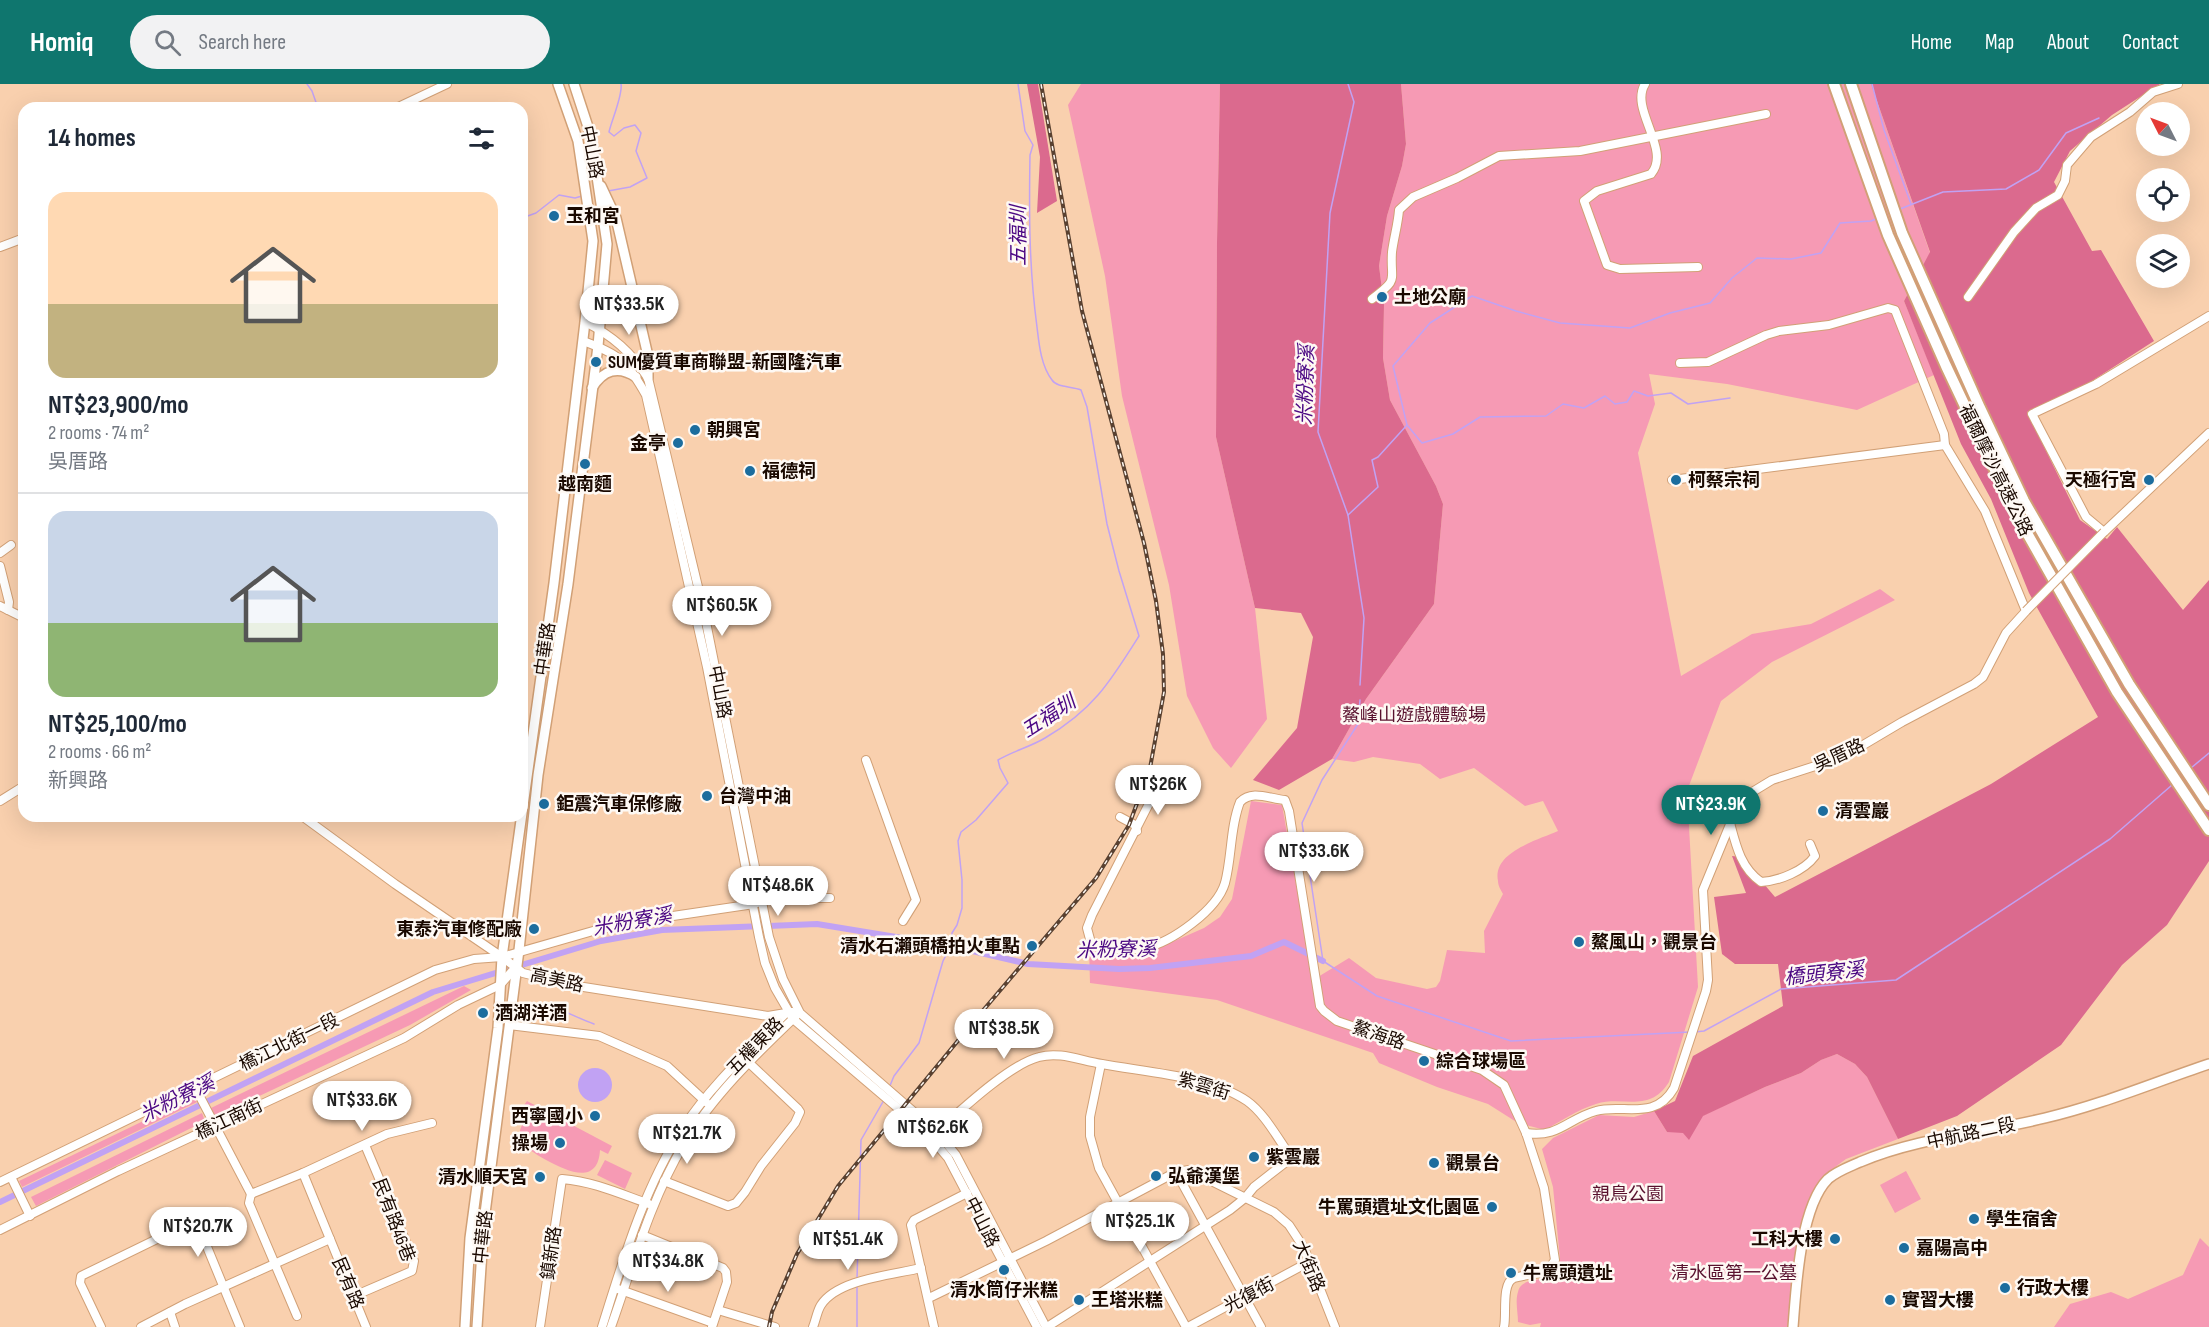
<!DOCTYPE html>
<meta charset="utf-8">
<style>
:root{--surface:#fff;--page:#f2f2f3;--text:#1f2937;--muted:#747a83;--line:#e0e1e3;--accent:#0f766e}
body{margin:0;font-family:"Sofia Sans Condensed","Noto Sans TC",sans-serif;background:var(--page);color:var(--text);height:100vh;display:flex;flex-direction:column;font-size:22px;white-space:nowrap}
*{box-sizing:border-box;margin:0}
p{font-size:20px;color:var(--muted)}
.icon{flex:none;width:33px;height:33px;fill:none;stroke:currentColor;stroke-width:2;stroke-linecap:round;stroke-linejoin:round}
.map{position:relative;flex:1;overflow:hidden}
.drawer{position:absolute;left:18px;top:18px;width:510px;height:720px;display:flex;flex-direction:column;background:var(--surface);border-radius:18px;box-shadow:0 6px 24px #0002}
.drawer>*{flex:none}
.needle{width:39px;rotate:312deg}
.tools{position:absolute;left:2136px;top:18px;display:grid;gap:12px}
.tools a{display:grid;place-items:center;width:54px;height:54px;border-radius:50%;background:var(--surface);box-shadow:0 6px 24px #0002;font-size:30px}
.price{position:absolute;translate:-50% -51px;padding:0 14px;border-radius:21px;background:#fff;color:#222;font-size:20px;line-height:39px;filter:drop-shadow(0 2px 3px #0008)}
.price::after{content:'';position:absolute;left:50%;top:36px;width:18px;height:14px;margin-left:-9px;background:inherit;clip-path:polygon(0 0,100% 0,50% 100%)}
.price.on{background:var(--accent);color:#fff}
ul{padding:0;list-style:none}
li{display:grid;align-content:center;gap:12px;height:318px;padding:0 30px}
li+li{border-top:2px solid var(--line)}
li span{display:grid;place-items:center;height:186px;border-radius:18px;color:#555}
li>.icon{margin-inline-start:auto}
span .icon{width:108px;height:108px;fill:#fffc;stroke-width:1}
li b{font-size:26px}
h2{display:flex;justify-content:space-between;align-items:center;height:72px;padding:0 30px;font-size:26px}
header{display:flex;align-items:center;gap:36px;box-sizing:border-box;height:84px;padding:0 30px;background:var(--accent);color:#fff}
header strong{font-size:28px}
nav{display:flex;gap:33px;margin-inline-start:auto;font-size:21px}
.search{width:420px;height:54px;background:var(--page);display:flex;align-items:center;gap:15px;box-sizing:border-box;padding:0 21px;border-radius:33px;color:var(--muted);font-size:22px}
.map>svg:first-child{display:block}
.green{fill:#f69ab4}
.forest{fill:#db6a8e}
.water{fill:#c1a2f3}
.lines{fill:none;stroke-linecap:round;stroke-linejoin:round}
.stream{stroke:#c1a2f3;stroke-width:1.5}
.canal{stroke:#c1a2f3;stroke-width:6}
.minor-casing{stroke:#d1a076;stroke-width:10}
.major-casing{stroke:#d1a076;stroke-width:12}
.highway-casing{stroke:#d1a076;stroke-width:14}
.minor{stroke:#fff;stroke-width:8}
.major{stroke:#fff;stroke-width:9}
.highway{stroke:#fff;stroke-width:10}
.rail-casing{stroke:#594131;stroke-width:4}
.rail{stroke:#fef9f4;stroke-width:1.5;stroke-dasharray:4.5;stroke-linecap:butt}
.minor-bridge-casing{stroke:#d1a076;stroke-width:10;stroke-linecap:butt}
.minor-bridge{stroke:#fff;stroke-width:8}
.poi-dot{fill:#1c6d9e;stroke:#fef9f4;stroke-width:2}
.labels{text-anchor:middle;stroke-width:5;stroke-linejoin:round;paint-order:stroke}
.street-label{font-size:18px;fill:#1a0900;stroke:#fef9f4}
.poi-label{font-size:18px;font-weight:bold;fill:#1a0900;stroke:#fef9f4;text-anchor:start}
.park-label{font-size:18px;fill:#59112e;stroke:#fef9f4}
.water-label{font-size:20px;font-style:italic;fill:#4c0883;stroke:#fef9f4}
</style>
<header>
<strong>Homiq</strong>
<div class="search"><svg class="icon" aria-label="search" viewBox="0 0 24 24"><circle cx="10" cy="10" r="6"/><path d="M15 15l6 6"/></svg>Search here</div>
<nav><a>Home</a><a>Map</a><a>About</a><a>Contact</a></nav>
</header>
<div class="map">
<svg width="2209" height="1243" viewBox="0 0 2209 1243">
<rect width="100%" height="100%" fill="#f9d0ae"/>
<g class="green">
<path d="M1081,0H1220L1217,158L1216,353L1255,524L1267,635L1231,684L1213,664L1187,612L1169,501L1122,312L1105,192L1068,21Z"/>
<path d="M1401,0H1871L1930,169L1904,217L1934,291L1857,326L1727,300L1649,290L1655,320L1638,369L1681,592L1752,550L1811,540L1880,505L1895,516L1772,578L1721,617L1687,707L1698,903L1669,998C1649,1030 1623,1011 1596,1020C1577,1026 1561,1037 1545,1046L1518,1039L1488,1020L1437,1003L1379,979L1373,969L1217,916L1090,899L1089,864L1154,866L1204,844L1220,833L1232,815L1251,717L1282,721L1313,896L1349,874L1376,894L1427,905L1436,903L1440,897L1447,866L1485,869L1484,847L1503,810C1501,806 1498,802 1498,797C1492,768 1538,756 1558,747L1543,717L1525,722L1474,684L1440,695L1420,680L1373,673L1354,678L1332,675L1366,615L1434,520L1443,420L1436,402L1390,316L1383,274L1384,221L1379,182L1387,132L1402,82L1406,60Z"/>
<path d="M464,902L471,906L410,941L215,1033L211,1024Z"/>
<path d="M1837,970L1855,980L1867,993L1898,1055L1846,1075L1827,1089L1815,1108L1794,1177L1789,1243H1540L1541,1239L1530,1241L1518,1238C1518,1229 1515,1217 1518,1208C1522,1188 1555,1205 1560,1175L1553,1103L1542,1065L1553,1054L1599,1031L1634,1033L1654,1027L1667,1048L1765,1003L1801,989L1821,976Z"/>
<path d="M193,1013L197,1018L22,1103L19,1097Z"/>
<path d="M527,1017L612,1062L608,1070L600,1066C598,1102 567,1087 548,1077C526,1065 506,1052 532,1030L522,1024Z"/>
<path d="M202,1029L205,1037L36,1122L31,1113Z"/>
<path d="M605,1076L632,1089L625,1105L597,1091Z"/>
<path d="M1906,1087L1921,1115L1895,1129L1880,1101Z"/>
<path d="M2200,1154L2209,1163V1243H2054L2070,1220L2111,1208L2128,1215L2183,1191Z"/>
</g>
<g class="forest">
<path d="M1027,0H1038L1057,117L1037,129L1040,73Z"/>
<path d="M1220,0H1401L1406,60L1402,82L1387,132L1379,182L1384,221L1383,274L1390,316L1436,402L1443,420L1434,520L1366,615L1332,675L1279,706L1253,696L1297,644L1313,553L1301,529L1255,524L1216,353L1217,158Z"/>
<path d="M1871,0H2160L2112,31L2070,67L2054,98L2092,167L2101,166L2154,257L2078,306L2027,328L2080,436L2107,455L2117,443L2183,526L2209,496V777L2167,841L2122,881L2061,961L1957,1032L1898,1055L1867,993L1855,980L1837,970L1821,976L1801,989L1765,1003L1703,1032L1689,1056L1683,1049L1667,1048L1654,1027L1675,1017L1693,972L1783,922L1778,880H1735L1722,870L1714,813L1746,809L1732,772L1741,773L1775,813L1991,700L2098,633L2029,509L1991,415L1961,360L1904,217L1930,168Z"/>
</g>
<circle class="water" cx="595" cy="1001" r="17"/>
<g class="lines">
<g class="stream">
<path d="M307,0L312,7L318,24"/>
<path d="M1348,0L1354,18L1330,129L1318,348L1348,431L1364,534L1360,601"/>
<path d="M1872,0L1884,46L1911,120"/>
<path d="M608,107L630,103L647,94L636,67L641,49L635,41L624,44L614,52L609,48C612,35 623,11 621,0"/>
<path d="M1900,125L1943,108L2006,105L2039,86L2066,49L2099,34"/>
<path d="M522,134L536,129L559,111L575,114L582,112"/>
<path d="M1407,341L1422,359L1453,350L1480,333L1546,332L1563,320L1584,324L1605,312L1615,320L1627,318L1634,307L1648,312L1671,309L1688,320L1730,314"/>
<path d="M1348,431L1378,403L1372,376L1378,373L1407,341L1393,282L1430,239L1472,212L1516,227L1560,239L1630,244L1670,229L1710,219L1732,194L1757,174L1791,175L1821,169L1840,139L1871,137L1876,135"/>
<path d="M1360,616L1358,640L1322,696L1302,739L1323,877L1377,912L1511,957L1690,948"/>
<path d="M2191,684L2209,669"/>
<path d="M525,922C549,916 571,932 594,940"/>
<path d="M1695,948L1704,947L1781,905L1896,896L2110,755L2172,701"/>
<path d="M889,1004L894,992L919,959L943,877L951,862L952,849L957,841L962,824V796L958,757L961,748L976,736L1008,699L1000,684L998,676C1013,667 1030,663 1045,654C1093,626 1110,598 1139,552L1119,487L1107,440L1087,323L1081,306C1072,302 1057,304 1052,296C1041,282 1039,260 1037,243C1029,183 1029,130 1030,71L1033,61L1025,47L1018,0"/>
<path d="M857,1195L861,1056L884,1016"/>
<path d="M857,1243V1202"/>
</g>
<path class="canal" d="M0,1118L433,908L601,857L662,846L817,840L951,862L1028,880L1119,885L1150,884L1251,872L1284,858L1323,877"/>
<defs>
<g id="minor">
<path d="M1645,0C1629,25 1672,66 1651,90L1597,107L1584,117L1607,181L1620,185L1698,183"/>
<path d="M396,24L447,0"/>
<path d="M0,163L24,154"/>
<path d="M1968,213L2014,148L2036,124L2058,111L2065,97L2067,81L2091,53L2130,28L2153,8L2178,0"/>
<path d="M1372,215C1400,194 1390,198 1392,168C1394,153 1398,140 1399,126L1413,113L1457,94L1499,72L1580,67L1766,30"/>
<path d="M2209,232L2096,300L2032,330L2086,433L2104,448L2209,349"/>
<path d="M585,238C613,252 631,268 648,294L704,528L769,853L783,895L800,929L937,1048L956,1071L1046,1243"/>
<path d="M583,257C619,270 627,277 646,311L707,583L759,853L765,879L775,904L793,935L913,1037L930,1053L948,1074L1037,1243"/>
<path d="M1672,396L1945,361"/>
<path d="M0,469L11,461"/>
<path d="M0,482L9,518L8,526"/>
<path d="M0,522L24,534"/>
<path d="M866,676L916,816L903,837"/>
<path d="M1156,706L1092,831L1087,844L1091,859C1105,866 1130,867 1145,864C1172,858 1217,826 1225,799C1232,773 1230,743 1240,718C1252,705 1270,715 1285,716L1289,727L1320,922L1324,927L1337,937L1482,986L1504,1001L1526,1049L1544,1104L1555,1176L1547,1188C1536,1190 1524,1191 1514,1194C1501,1199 1507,1231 1504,1243"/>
<path d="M0,717L24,702"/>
<path d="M302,732L395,800L502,873L523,889L571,901L768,932L792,928"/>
<path d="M1120,733L1135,741L1137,747"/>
<path d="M1730,739C1736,762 1741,784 1761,798C1779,797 1804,787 1815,772L1810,760"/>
<path d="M509,941L599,952L667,982L706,1018"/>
<path d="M1101,980L1090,1033V1052L1099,1084L1186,1243"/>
<path d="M193,1004L198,1009L251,1110"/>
<path d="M1526,1049C1559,1054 1567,1035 1596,1027C1622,1019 1655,1038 1674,1004L1706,907L1708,896L1703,806L1738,721L1749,710L1772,696L1843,673L1902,638L1974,600L1983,593L2006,549L2026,527L1985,427L1945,361L1944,350L1895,226L1888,224L1829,241L1779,247L1766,251L1708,278L1680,279"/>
<path d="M933,1051C958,1029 1008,981 1039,973C1060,967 1081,977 1102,980C1144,988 1211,992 1247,1017C1264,1029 1277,1053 1289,1070L1286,1078L1254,1103L1245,1114L1230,1126L1047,1243"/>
<path d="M1176,1088L1261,1243"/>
<path d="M303,1089L366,1243"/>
<path d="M11,1093L30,1132"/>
<path d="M664,1097L728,1122L736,1119L745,1108L761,1082L795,1039L800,1028L798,1025L746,976"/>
<path d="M0,1098L435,886L474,875L502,873L600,845L646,836L754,820L772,814H830"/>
<path d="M251,1110L303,1089L387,1050L432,1039"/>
<path d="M251,1110L249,1119L297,1232"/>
<path d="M0,1146L118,1087L404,954L458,921L500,901L515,884"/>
<path d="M642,1151L723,1184L726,1188L727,1198L712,1243"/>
<path d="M618,1205L713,1239"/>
<path d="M354,1212L412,1187L414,1177L365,1061"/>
<path d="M929,1214L1046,1157L1176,1088L1189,1086L1274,1128L1289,1141L1304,1164L1335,1243"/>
<path d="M718,1226L775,1243"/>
<path d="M170,1228L175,1243"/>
<path d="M101,1243L80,1199L81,1192L196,1136L240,1243"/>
<path d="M141,1243L185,1220L330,1155"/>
<path d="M540,1243L562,1095C595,1098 618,1109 649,1120"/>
<path d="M602,1243C623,1176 644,1104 683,1044C711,1001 751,965 787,928"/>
<path d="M611,1243C633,1181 650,1117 684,1060C712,1013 756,970 796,932"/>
<path d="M813,1243C816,1236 817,1227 821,1221C838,1195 893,1191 921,1184"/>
<path d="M934,1243L911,1141L914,1136L967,1109"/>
<path d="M1188,1243L1309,1178"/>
</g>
<g id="major">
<path d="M601,102L616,134L648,272V294"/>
<path d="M592,304C603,286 618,281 636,293"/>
<path d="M465,1243L470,1154L498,944L502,873L554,499L585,238L593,157L578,57L558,0"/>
<path d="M477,1243L484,1137L519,866L538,691L568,500L598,262L607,160L591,52L574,0"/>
<path d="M1793,1243C1796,1205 1800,1123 1828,1095C1837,1087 1849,1083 1860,1078C1919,1053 1984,1049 2045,1034C2101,1021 2155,998 2209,980"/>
</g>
<g id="highway">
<path d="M1834,0L1888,151L1946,282L2014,426L2117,608L2209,746"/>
<path d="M1851,0L1902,149L1980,324L2024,417L2129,600L2209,721"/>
</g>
</defs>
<use href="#minor" class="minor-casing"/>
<use href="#major" class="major-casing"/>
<use href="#highway" class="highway-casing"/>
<use href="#minor" class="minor"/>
<use href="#major" class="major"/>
<use href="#highway" class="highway"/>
<defs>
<path id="rail" d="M769,1243L772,1228L797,1170L838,1102L980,930L1096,794L1129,741L1150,684L1164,608L1163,570L1156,517L1144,459L1082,227L1041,0"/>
</defs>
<use href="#rail" class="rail-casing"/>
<use href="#rail" class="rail"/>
<defs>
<path id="minor-bridge" d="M2026,527L2104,448"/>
</defs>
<use href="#minor-bridge" class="minor-bridge-casing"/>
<use href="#minor-bridge" class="minor-bridge"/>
</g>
<g class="poi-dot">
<circle cx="554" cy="132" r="6"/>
<circle cx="1382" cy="213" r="6"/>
<circle cx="596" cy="278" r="6"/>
<circle cx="695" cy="346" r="6"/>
<circle cx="678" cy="359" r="6"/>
<circle cx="585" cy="380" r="6"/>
<circle cx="750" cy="387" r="6"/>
<circle cx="1676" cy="396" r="6"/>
<circle cx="2149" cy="396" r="6"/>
<circle cx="707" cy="712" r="6"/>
<circle cx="544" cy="720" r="6"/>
<circle cx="1823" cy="727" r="6"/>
<circle cx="534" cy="845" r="6"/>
<circle cx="1579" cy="858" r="6"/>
<circle cx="1032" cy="862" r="6"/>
<circle cx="483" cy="929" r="6"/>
<circle cx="1424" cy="977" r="6"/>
<circle cx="595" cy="1032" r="6"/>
<circle cx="560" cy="1059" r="6"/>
<circle cx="1254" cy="1073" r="6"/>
<circle cx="1434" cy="1079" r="6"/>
<circle cx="1156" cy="1092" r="6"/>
<circle cx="540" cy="1093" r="6"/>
<circle cx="1492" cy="1123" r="6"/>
<circle cx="1974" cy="1135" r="6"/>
<circle cx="1835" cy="1155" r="6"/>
<circle cx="1904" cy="1164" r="6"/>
<circle cx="1004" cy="1186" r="6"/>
<circle cx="1511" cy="1189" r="6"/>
<circle cx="2005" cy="1204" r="6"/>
<circle cx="1079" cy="1216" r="6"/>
<circle cx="1890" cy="1216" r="6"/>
</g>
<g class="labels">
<g class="street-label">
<text transform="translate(592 68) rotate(79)" y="6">中山路</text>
<text transform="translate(1996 386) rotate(64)" y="6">福爾摩沙高速公路</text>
<text transform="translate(545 565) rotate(-82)" y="6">中華路</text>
<text transform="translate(720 608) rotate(79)" y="6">中山路</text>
<text transform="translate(1839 671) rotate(-25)" y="6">吳厝路</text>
<text transform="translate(557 896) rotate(12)" y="6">高美路</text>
<text transform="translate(1379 951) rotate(19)" y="6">鰲海路</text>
<text transform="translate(289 958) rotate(-26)" y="6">橋江北街一段</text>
<text transform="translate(755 962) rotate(-46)" y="6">五權東路</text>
<text transform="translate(1204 1002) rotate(17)" y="6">紫雲街</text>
<text transform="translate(229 1035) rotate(-25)" y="6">橋江南街</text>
<text transform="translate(1971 1049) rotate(-12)" y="6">中航路二段</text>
<text transform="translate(394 1136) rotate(69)" y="6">民有路46巷</text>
<text transform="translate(982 1138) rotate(63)" y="6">中山路</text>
<text transform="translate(483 1153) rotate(-84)" y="6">中華路</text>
<text transform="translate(551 1169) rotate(-82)" y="6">鎮新路</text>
<text transform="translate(1309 1182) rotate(67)" y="6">大街路</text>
<text transform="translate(348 1199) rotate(67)" y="6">民有路</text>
<text transform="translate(1249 1211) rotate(-28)" y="6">光復街</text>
</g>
<g class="poi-label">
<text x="566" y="138">玉和宮</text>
<text x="1394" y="219">土地公廟</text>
<text x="608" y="284">SUM優質車商聯盟-新國隆汽車</text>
<text x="707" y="352">朝興宮</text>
<text x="666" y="365" text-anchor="end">金亭</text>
<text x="762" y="393">福德祠</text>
<text x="1688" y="402">柯蔡宗祠</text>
<text x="2137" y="402" text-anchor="end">天極行宮</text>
<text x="585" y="406" text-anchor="middle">越南麵</text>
<text x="719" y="718">台灣中油</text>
<text x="556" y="726">鉅震汽車保修廠</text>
<text x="1835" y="733">清雲巖</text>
<text x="522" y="851" text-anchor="end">東泰汽車修配廠</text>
<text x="1591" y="864">鰲風山，觀景台</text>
<text x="1020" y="868" text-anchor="end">清水石瀨頭橋拍火車點</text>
<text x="495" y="935">酒湖洋酒</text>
<text x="1436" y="983">綜合球場區</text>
<text x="583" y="1038" text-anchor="end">西寧國小</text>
<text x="548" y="1065" text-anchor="end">操場</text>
<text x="1266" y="1079">紫雲巖</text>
<text x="1446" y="1085">觀景台</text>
<text x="1168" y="1098">弘爺漢堡</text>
<text x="528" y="1099" text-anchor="end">清水順天宮</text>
<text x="1480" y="1129" text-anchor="end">牛罵頭遺址文化園區</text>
<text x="1986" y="1141">學生宿舍</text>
<text x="1823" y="1161" text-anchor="end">工科大樓</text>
<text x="1916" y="1170">嘉陽高中</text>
<text x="1523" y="1195">牛罵頭遺址</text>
<text x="2017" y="1210">行政大樓</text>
<text x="1004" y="1212" text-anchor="middle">清水筒仔米糕</text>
<text x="1091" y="1222">王塔米糕</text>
<text x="1902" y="1222">實習大樓</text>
</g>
<g class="park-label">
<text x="1414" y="637">鰲峰山遊戲體驗場</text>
<text x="1628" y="1116">親鳥公園</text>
<text x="1734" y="1195">清水區第一公墓</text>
</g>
<g class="water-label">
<text transform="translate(1018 152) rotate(-90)" y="7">五福圳</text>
<text transform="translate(1305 301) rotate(-88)" y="7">米粉寮溪</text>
<text transform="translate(1048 632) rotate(-33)" y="7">五福圳</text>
<text transform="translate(632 837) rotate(-10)" y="7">米粉寮溪</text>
<text transform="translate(1116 865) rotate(-1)" y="7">米粉寮溪</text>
<text transform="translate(1824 889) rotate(-6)" y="7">橋頭寮溪</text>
<text transform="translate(177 1014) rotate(-26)" y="7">米粉寮溪</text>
</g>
</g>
</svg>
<div class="tools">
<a><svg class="needle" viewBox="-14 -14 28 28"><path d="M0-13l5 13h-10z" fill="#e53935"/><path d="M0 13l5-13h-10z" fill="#747a83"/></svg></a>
<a><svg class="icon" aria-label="locate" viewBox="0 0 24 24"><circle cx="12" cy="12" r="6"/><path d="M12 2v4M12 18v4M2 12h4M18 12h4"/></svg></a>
<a><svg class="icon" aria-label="layers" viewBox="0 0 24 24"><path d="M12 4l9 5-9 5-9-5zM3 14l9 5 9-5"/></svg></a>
</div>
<b class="price" style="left:629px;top:252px">NT$33.5K</b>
<b class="price" style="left:722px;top:553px">NT$60.5K</b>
<b class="price" style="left:1158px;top:732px">NT$26K</b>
<b class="price on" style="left:1711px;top:752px">NT$23.9K</b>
<b class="price" style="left:1314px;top:799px">NT$33.6K</b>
<b class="price" style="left:778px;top:833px">NT$48.6K</b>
<b class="price" style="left:1004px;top:976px">NT$38.5K</b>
<b class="price" style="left:362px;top:1048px">NT$33.6K</b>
<b class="price" style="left:933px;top:1075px">NT$62.6K</b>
<b class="price" style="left:687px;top:1081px">NT$21.7K</b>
<b class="price" style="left:1140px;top:1169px">NT$25.1K</b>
<b class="price" style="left:198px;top:1174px">NT$20.7K</b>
<b class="price" style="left:848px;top:1187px">NT$51.4K</b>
<b class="price" style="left:668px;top:1209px">NT$34.8K</b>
<section class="drawer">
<h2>14 homes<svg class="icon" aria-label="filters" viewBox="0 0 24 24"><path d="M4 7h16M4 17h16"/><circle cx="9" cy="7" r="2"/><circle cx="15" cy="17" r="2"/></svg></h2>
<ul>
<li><span style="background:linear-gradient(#ffd9b3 60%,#c2b280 0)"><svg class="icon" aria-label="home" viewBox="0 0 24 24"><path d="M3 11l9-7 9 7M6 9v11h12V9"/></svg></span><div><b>NT$23,900/mo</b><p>2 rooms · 74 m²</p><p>吳厝路</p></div></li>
<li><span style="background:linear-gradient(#c9d6e8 60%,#8fb573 0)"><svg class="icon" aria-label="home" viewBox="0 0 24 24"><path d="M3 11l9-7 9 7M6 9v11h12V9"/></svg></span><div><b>NT$25,100/mo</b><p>2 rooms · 66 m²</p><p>新興路</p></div></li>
</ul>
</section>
</div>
